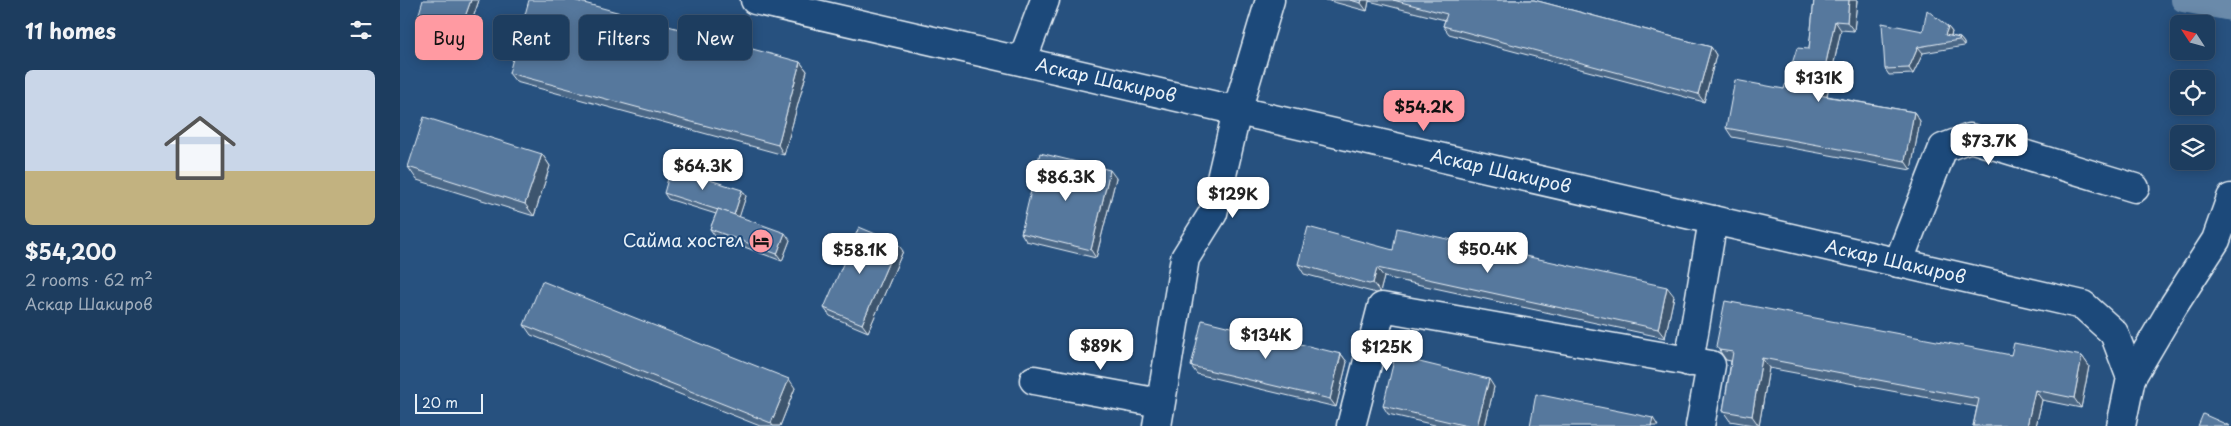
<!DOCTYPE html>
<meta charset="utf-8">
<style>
:root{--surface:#1d3d5f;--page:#2a4868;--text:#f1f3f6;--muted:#a0aebd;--line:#3b5674;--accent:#ff9aa2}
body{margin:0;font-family:"Playpen Sans",sans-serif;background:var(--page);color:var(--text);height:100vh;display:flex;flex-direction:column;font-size:19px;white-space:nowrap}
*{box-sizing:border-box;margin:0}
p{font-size:16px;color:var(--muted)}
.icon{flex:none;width:28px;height:28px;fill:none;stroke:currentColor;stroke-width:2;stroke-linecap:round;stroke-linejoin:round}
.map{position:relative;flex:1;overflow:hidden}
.drawer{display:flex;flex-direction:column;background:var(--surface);width:400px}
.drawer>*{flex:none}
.guide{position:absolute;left:15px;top:15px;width:475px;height:45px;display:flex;gap:10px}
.needle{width:32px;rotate:306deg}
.controls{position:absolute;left:1770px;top:15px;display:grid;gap:10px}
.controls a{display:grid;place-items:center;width:45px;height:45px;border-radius:8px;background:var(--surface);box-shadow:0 2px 12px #0003,0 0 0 1px var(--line);font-size:25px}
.scale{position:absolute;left:15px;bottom:12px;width:68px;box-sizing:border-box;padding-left:5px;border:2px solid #e8f1f8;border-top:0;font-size:14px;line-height:18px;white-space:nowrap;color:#e8f1f8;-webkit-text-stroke:4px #1f4a7a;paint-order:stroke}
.price{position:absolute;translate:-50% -42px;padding:0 11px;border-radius:10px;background:#fff;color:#222;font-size:16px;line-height:32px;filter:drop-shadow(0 1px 2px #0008)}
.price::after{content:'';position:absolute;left:50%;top:30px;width:15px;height:11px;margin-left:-8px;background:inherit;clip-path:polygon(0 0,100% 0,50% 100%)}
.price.selected{background:var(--accent);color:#111}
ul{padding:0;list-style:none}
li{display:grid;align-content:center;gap:10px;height:265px;padding:0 25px}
li span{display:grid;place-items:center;height:155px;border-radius:8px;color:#555}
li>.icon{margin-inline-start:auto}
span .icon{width:90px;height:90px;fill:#fffc;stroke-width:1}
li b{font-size:21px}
h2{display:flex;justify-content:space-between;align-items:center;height:60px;padding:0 25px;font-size:21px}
.tag{padding:0 18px;border-radius:8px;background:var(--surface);box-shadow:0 2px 12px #0003,0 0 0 1px var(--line);font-size:18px;line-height:45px}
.tag.selected{background:var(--accent);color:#111}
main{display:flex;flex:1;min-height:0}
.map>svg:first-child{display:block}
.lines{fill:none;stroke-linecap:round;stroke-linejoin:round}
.canal{stroke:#6b8aaa;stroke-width:24}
.minor-casing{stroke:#e8f1f8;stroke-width:31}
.major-casing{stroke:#e8f1f8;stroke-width:31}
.minor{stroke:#1f4a7a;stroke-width:28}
.major{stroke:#1f4a7a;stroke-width:28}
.wall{fill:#4b6787;stroke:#e8f1f8}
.shaded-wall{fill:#3d546e;stroke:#e8f1f8}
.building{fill:#57789d;stroke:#e8f1f8}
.labels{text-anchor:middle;stroke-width:4;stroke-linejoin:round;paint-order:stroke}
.street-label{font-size:18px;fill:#e8f1f8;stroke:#1f4a7a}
.poi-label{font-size:18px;fill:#e8f1f8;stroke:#1f4a7a;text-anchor:end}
</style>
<main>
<section class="drawer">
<h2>11 homes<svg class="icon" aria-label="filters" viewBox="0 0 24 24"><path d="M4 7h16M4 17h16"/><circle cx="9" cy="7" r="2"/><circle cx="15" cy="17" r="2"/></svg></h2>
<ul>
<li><span style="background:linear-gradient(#c9d6e8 65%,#c2b280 0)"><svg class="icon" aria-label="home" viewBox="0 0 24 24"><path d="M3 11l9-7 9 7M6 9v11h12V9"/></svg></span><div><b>$54,200</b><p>2 rooms · 62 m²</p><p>Аскар Шакиров</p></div></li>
</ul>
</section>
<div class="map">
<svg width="1831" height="426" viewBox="0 0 1831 426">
<rect width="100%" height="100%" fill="#27517f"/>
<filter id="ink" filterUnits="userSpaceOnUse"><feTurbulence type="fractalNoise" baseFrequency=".02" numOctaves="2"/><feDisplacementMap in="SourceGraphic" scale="10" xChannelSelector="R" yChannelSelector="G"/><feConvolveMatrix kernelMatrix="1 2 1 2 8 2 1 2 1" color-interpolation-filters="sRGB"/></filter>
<g filter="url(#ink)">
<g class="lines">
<path class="canal" d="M1783,0L1831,9"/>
<defs>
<g id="minor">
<path d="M622,61L645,0"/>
<path d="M1498,263L1543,148L1570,138L1735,188"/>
<path d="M1289,362L1313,220"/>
<path d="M1731,378L1774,305L1816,240L1831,198"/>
<path d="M634,380L760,403"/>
<path d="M757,426L785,258L813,213L837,111L870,0"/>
<path d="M951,426L982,307L1311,365L1300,426"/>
</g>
<g id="major">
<path id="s1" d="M355,0L1683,305L1714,333L1731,378L1721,426"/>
</g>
</defs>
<use href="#minor" class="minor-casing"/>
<use href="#major" class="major-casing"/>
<use href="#minor" class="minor"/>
<use href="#major" class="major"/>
</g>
<g class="wall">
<path d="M79,0L66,39L23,25L18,17Z"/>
<path d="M926,0H1134L1311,47L1316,55L1304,102L1049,34L1043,26L1045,20L969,1L967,11Z"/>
<path d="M1414,0H1457L1454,31L1441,30L1427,96L1514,112L1520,121L1511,170L1332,137L1326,128L1384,89L1409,49Z"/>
<path d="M1548,27L1552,32L1551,36L1560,38L1564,43V46L1523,53L1513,74L1489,75L1485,69L1523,31Z"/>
<path d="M400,62L407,71L384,155L116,82L109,73Z"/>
<path d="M142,154L150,166L134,216L17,180L8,167Z"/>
<path d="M716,178L696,258L626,241L621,233Z"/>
<path d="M264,193L346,196L339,217L390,240L382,261L315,236L310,229L316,214L268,199Z"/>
<path d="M993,250L1274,296L1265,338L984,277L980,292L976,293L904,274L898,264Z"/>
<path d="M503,251L468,332L430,316L424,308Z"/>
<path d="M124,325L395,388L380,426H360L131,335Z"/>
<path d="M1319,350L1682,356L1689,366L1681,408L1642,400L1636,426H1573L1577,407L1369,368L1359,426L1330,421L1323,411L1331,361L1326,360Z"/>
<path d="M941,354L947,362L936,407L797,374L791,366Z"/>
<path d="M1094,387L1085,426H1039L988,414L983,406Z"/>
</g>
<g class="shaded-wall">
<path d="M71,0H79L66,39L60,31Z"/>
<path d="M962,0H969V1L967,11L961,3Z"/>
<path d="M1449,0H1457L1454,31L1447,22Z"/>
<path d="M1435,21L1441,30L1425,104L1419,95Z"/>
<path d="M1548,27L1552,32L1549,41L1545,35Z"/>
<path d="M1560,38L1564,43V46L1559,40Z"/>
<path d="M1311,47L1316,55L1304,102L1298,94Z"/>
<path d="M1518,47L1523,53L1513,74L1509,68Z"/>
<path d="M400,62L407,71L384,155L378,145Z"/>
<path d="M1514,112L1520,121L1511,170L1505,161Z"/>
<path d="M142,154L150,166L134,216L125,204Z"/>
<path d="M710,170L716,178L696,258L691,250Z"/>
<path d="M342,190L346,196L338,221L334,215Z"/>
<path d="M385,233L390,240L382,261L377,254Z"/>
<path d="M497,243L503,251L468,332L462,324Z"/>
<path d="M977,268L984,277L980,292L973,283Z"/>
<path d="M1267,287L1274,296L1265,338L1258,329Z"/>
<path d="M941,354L947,362L936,407L930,399Z"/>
<path d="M1682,356L1689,366L1681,408L1674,398Z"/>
<path d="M1362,358L1369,368L1359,426L1352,416Z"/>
<path d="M389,379L395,388L380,426H373L371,423Z"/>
<path d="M1089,379L1094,387L1085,426H1077Z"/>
<path d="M1635,390L1642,400L1636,426H1627Z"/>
<path d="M1253,418L1258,426H1251Z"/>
</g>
<g class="building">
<path d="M23,0H71L60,31L18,17Z"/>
<path d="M129,0H173L400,62L378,145L109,73Z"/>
<path d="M950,0H962L961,3Z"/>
<path d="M993,0H1134L1311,47L1298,94L1043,26L1047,14Z"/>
<path d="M1414,0H1449L1447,22L1435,21L1419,95L1514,112L1505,161L1326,128L1335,80L1384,89L1397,48L1409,49Z"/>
<path d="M1527,10L1548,27L1545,35L1560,38L1559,40L1518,47L1509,68L1485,69L1482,23L1523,31Z"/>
<path d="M24,117L142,154L125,204L8,167Z"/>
<path d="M640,153L710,170L691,250L621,233Z"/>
<path d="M271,168L342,190L334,215L318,209V210L264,193Z"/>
<path d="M318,209L385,233L377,254L310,229Z"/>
<path d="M459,227L497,243L462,324L424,308Z"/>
<path d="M908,227L993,250L997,228L1267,287L1258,329L977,268L973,283L969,284L898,264Z"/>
<path d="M142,281L389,379L371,423L124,325Z"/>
<path d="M1325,301L1611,355L1614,343L1682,356L1674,398L1635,390L1627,426H1573L1579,399L1362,358L1352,416L1323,411L1333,352L1319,350L1316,346Z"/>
<path d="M802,320L941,354L930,399L791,366Z"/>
<path d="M995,356L1089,379L1077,426H1067L983,406Z"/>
<path d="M1136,394L1253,418L1251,426H1130Z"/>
<path d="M1803,414L1830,426H1798Z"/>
</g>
</g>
<defs>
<symbol id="hotel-disc" viewBox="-11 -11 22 22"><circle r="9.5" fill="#ff9aa2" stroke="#1f4a7a"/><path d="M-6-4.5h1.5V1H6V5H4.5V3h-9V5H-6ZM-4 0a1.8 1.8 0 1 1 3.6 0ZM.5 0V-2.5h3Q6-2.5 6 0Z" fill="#111"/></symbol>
</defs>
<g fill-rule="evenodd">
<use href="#hotel-disc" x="347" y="227" width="28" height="28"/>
</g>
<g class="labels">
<g class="street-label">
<text dy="6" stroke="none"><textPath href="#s1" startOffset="360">Аскар Шакиров</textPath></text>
<text dy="6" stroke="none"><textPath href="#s1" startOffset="765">Аскар Шакиров</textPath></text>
<text dy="6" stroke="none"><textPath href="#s1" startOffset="1170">Аскар Шакиров</textPath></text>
</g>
<g class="poi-label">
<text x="344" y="247">Сайма хостел</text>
</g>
</g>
</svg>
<div class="controls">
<a><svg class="needle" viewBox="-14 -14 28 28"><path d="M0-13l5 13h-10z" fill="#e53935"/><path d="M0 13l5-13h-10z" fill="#a0aebd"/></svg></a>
<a><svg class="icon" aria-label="locate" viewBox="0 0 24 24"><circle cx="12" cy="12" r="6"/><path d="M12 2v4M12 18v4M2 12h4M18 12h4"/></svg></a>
<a><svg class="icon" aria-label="layers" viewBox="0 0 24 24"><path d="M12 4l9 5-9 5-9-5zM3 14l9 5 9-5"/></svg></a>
</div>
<div class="scale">20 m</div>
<b class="price" style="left:1419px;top:103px">$131K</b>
<b class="price selected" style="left:1024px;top:132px">$54.2K</b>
<b class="price" style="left:1589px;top:166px">$73.7K</b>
<b class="price" style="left:303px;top:191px">$64.3K</b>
<b class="price" style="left:666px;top:202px">$86.3K</b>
<b class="price" style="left:833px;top:219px">$129K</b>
<b class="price" style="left:1088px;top:274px">$50.4K</b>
<b class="price" style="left:460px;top:275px">$58.1K</b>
<b class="price" style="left:866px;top:360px">$134K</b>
<b class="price" style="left:701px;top:371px">$89K</b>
<b class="price" style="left:987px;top:372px">$125K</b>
<div class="guide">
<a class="tag selected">Buy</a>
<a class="tag">Rent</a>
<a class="tag">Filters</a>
<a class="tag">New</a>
</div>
</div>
</main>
